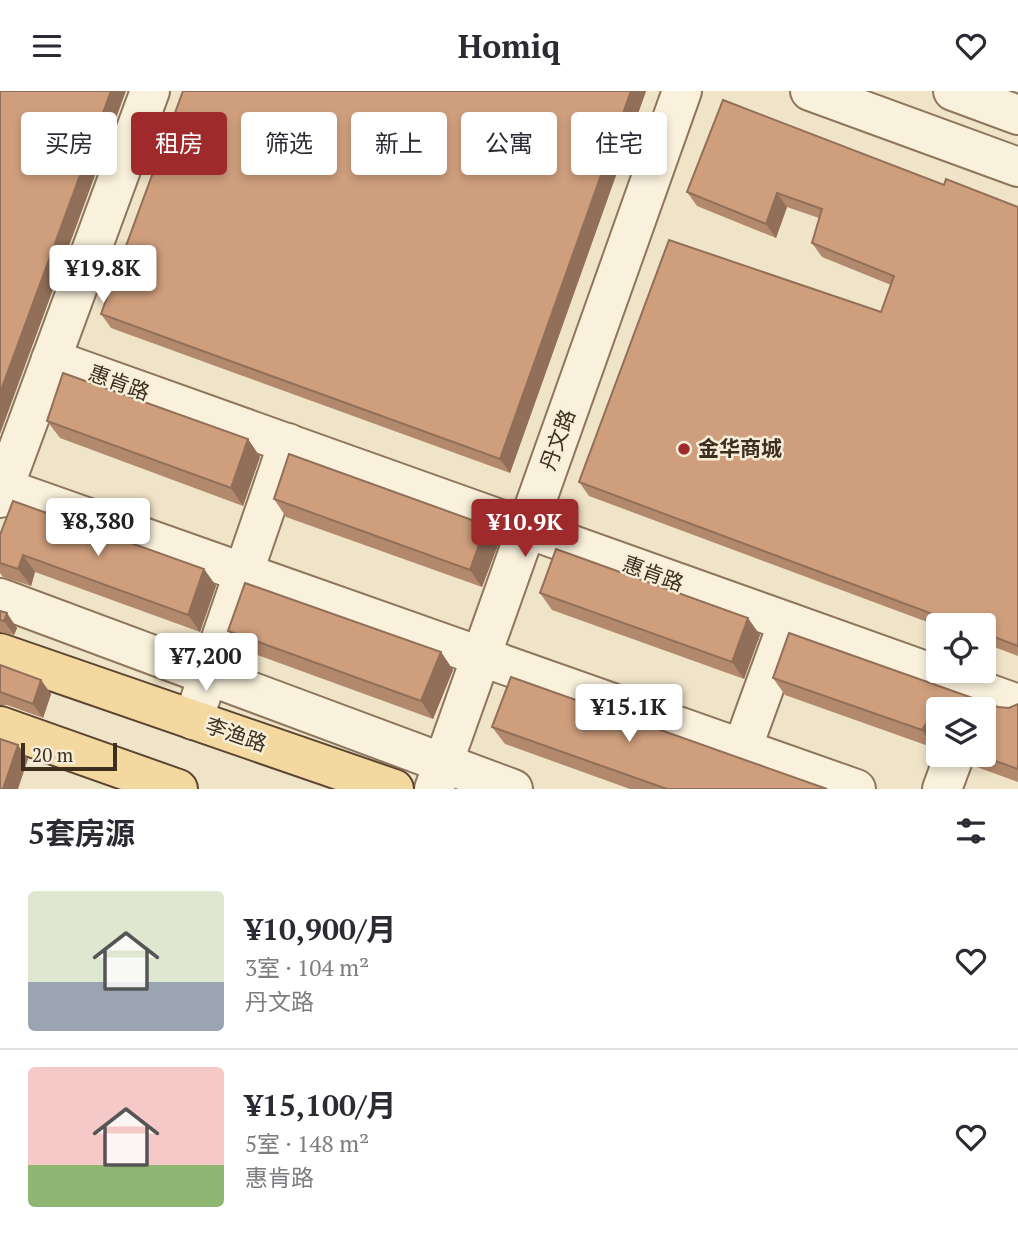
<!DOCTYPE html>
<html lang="zh">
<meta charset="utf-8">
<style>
:root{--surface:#fff;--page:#f2f2f3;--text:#2b2b33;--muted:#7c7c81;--line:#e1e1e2;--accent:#9e2a2b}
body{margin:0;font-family:"PT Serif","Noto Sans SC",serif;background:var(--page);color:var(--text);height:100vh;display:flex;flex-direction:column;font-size:26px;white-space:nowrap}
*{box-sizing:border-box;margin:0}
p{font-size:23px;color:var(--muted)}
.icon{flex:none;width:38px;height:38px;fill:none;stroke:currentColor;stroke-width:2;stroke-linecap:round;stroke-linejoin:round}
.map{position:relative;height:698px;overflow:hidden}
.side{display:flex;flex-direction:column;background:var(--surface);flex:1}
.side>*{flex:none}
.hud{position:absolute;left:21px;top:21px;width:976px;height:63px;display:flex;gap:14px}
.fabs{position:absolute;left:926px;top:522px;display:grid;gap:14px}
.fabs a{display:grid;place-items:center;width:70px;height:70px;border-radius:7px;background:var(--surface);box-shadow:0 4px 10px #0003;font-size:35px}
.scale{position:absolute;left:21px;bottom:18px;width:96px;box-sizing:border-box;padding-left:7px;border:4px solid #3d2e20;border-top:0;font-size:19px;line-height:24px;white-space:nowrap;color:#3d2e20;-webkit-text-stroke:5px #f7eed8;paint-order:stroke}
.price{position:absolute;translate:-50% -60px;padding:0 16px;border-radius:7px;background:#fff;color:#222;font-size:23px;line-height:46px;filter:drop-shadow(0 2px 4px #0008)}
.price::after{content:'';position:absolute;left:50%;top:42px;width:21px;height:16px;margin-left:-10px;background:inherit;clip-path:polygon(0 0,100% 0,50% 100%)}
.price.active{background:var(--accent);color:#fff}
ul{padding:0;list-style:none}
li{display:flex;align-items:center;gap:21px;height:175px;padding:0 28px}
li+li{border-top:2px solid var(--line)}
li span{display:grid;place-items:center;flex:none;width:196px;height:140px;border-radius:7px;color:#555}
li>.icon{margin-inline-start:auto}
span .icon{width:84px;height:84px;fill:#fffc;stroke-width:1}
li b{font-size:30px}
h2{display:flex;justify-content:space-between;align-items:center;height:84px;padding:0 28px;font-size:30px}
.chip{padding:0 24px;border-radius:7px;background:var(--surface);box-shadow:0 4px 10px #0003;font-size:24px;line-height:63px}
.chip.active{background:var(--accent);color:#fff}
header{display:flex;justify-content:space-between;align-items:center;height:91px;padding:0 28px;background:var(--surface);font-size:32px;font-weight:800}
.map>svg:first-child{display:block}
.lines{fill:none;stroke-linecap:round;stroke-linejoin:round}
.minor-casing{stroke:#8d765c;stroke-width:42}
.major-casing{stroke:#5b4430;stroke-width:42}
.minor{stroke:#faf1dc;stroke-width:38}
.major{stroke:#f3d9a0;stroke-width:38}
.wall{fill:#b2896c}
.shaded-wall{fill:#916f58}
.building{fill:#cf9f7d;stroke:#916f58;stroke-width:2}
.poi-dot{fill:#9e2a2b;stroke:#f7eed8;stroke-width:2.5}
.labels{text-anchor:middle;stroke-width:5;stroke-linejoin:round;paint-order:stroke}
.street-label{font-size:21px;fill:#3d2e20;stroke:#f7eed8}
.poi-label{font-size:21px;font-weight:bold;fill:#3d2e20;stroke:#f7eed8;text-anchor:start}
</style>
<header><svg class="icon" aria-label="menu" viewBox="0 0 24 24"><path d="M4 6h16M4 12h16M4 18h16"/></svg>Homiq<svg class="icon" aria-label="heart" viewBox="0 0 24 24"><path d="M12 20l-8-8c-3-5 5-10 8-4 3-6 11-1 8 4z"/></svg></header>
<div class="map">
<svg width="1018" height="698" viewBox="0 0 1018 698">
<rect width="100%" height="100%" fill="#f0e4c8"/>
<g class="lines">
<defs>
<g id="minor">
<path d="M810,0L1018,76"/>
<path d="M953,0L1018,24"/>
<path d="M51,268L1018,613"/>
<path d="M4,397L856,698"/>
<path d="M0,407L150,0"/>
<path d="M0,507L513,698"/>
<path d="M193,629L288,352"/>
<path d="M742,658L788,531"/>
<path d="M434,698L682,0"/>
<path d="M942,698L955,663"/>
</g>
<g id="major">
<path d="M0,562L394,698"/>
<path d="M0,635L178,698"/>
</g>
</defs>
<use href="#minor" class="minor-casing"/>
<use href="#major" class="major-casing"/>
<use href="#minor" class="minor"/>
<use href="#major" class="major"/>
</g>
<g class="wall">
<path d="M183,0H646L510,382L111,237L101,223Z"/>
<path d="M944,94L1018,116V565L984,552V534H938V535L589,405L579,391L881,221L891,194L822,166L812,152L819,127L787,116L776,147L697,115L687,101Z"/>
<path d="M47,330L248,348L260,366L243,415L60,347Z"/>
<path d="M274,408L499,451L482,496L286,426Z"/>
<path d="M0,444L204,478L216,495L200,541L35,481L31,495L3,486L0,482Z"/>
<path d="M540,502L760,544L744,588L552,519Z"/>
<path d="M0,520L17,537L14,544L0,541Z"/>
<path d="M228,540L441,561L453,579L433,628L241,558Z"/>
<path d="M0,574L41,589L51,603L43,627L7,614H0Z"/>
<path d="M773,587L998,616L1009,617L1018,613V691L974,675L965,663H984V618H938V651L934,657L785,604Z"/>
<path d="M492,636L827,698H630L505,653Z"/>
</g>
<g class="shaded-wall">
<path d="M111,0H126L0,343V302Z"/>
<path d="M631,0H646L510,382L500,368Z"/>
<path d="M777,102L787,116L776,147L766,133Z"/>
<path d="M248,348L260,366L243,415L231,397Z"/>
<path d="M486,434L499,451L482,496L470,479Z"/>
<path d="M23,464L35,481L31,495L18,478Z"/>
<path d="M204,478L216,495L200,541L188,524Z"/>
<path d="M7,522L17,537L14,544L4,530Z"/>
<path d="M748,527L760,544L744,588L732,571Z"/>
<path d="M441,561L453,579L433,628L421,610Z"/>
<path d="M41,589L51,603L43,627L33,613Z"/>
<path d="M929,628L938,641V651L934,657L922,639Z"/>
<path d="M18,654L28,668L18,698H3Z"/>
</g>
<g class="building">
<path d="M0,0H111L0,302Z"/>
<path d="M183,0H631L500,368L101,223Z"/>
<path d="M723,9L944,94L946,88L1018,116V555L984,542V534H962L579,391L669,149L881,221L894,185L812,152L822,118L777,102L766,133L687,101Z"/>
<path d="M63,282L248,348L231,397L47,330Z"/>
<path d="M289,363L486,434L470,479L274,408Z"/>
<path d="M13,410L204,478L188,524L23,464L18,478L0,472V444Z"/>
<path d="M556,458L748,527L732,571L540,502Z"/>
<path d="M245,492L441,561L421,610L228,540Z"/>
<path d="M0,520L7,522L4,530L0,529Z"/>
<path d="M789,542L998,616L1009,617L1018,613V678L976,663H984V618H938V625L929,628L922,639L773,587Z"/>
<path d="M0,574L41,589L33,613L0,601Z"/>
<path d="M511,586L827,698H667L492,636Z"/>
<path d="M0,648L18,654L3,698H0Z"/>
</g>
<circle class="poi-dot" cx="684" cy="358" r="7"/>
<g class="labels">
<g class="street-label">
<text transform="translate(119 292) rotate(20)" y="7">惠肯路</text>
<text transform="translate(558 349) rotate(-70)" y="7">丹文路</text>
<text transform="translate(653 483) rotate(20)" y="7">惠肯路</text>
<text transform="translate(236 644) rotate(19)" y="7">李渔路</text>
</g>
<g class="poi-label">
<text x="698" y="365">金华商城</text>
</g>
</g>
</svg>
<div class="fabs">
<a><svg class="icon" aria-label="locate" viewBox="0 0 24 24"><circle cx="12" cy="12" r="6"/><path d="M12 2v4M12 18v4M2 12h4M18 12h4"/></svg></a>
<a><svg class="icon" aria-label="layers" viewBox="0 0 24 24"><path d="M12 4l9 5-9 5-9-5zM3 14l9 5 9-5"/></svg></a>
</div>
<div class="scale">20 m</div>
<b class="price" style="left:103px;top:214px">¥19.8K</b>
<b class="price" style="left:98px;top:467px">¥8,380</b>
<b class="price active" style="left:525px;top:468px">¥10.9K</b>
<b class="price" style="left:206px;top:602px">¥7,200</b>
<b class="price" style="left:629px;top:653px">¥15.1K</b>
<div class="hud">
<a class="chip">买房</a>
<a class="chip active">租房</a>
<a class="chip">筛选</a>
<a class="chip">新上</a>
<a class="chip">公寓</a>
<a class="chip">住宅</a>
</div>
</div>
<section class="side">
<h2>5套房源<svg class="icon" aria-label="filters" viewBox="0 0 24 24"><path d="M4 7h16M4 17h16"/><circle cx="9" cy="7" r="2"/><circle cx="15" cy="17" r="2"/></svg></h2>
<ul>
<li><span style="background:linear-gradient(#dfe7d0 65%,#9aa5b1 0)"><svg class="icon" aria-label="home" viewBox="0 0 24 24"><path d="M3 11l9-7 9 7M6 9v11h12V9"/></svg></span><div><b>¥10,900/月</b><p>3室 · 104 m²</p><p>丹文路</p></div><svg class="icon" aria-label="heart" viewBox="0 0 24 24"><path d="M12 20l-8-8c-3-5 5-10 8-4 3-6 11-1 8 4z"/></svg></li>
<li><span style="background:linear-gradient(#f6c9c9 70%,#8fb573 0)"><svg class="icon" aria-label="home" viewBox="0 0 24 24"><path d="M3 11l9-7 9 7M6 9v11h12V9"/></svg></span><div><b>¥15,100/月</b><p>5室 · 148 m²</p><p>惠肯路</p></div><svg class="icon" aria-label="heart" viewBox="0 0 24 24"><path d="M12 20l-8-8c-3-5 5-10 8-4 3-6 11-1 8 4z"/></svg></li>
</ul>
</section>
